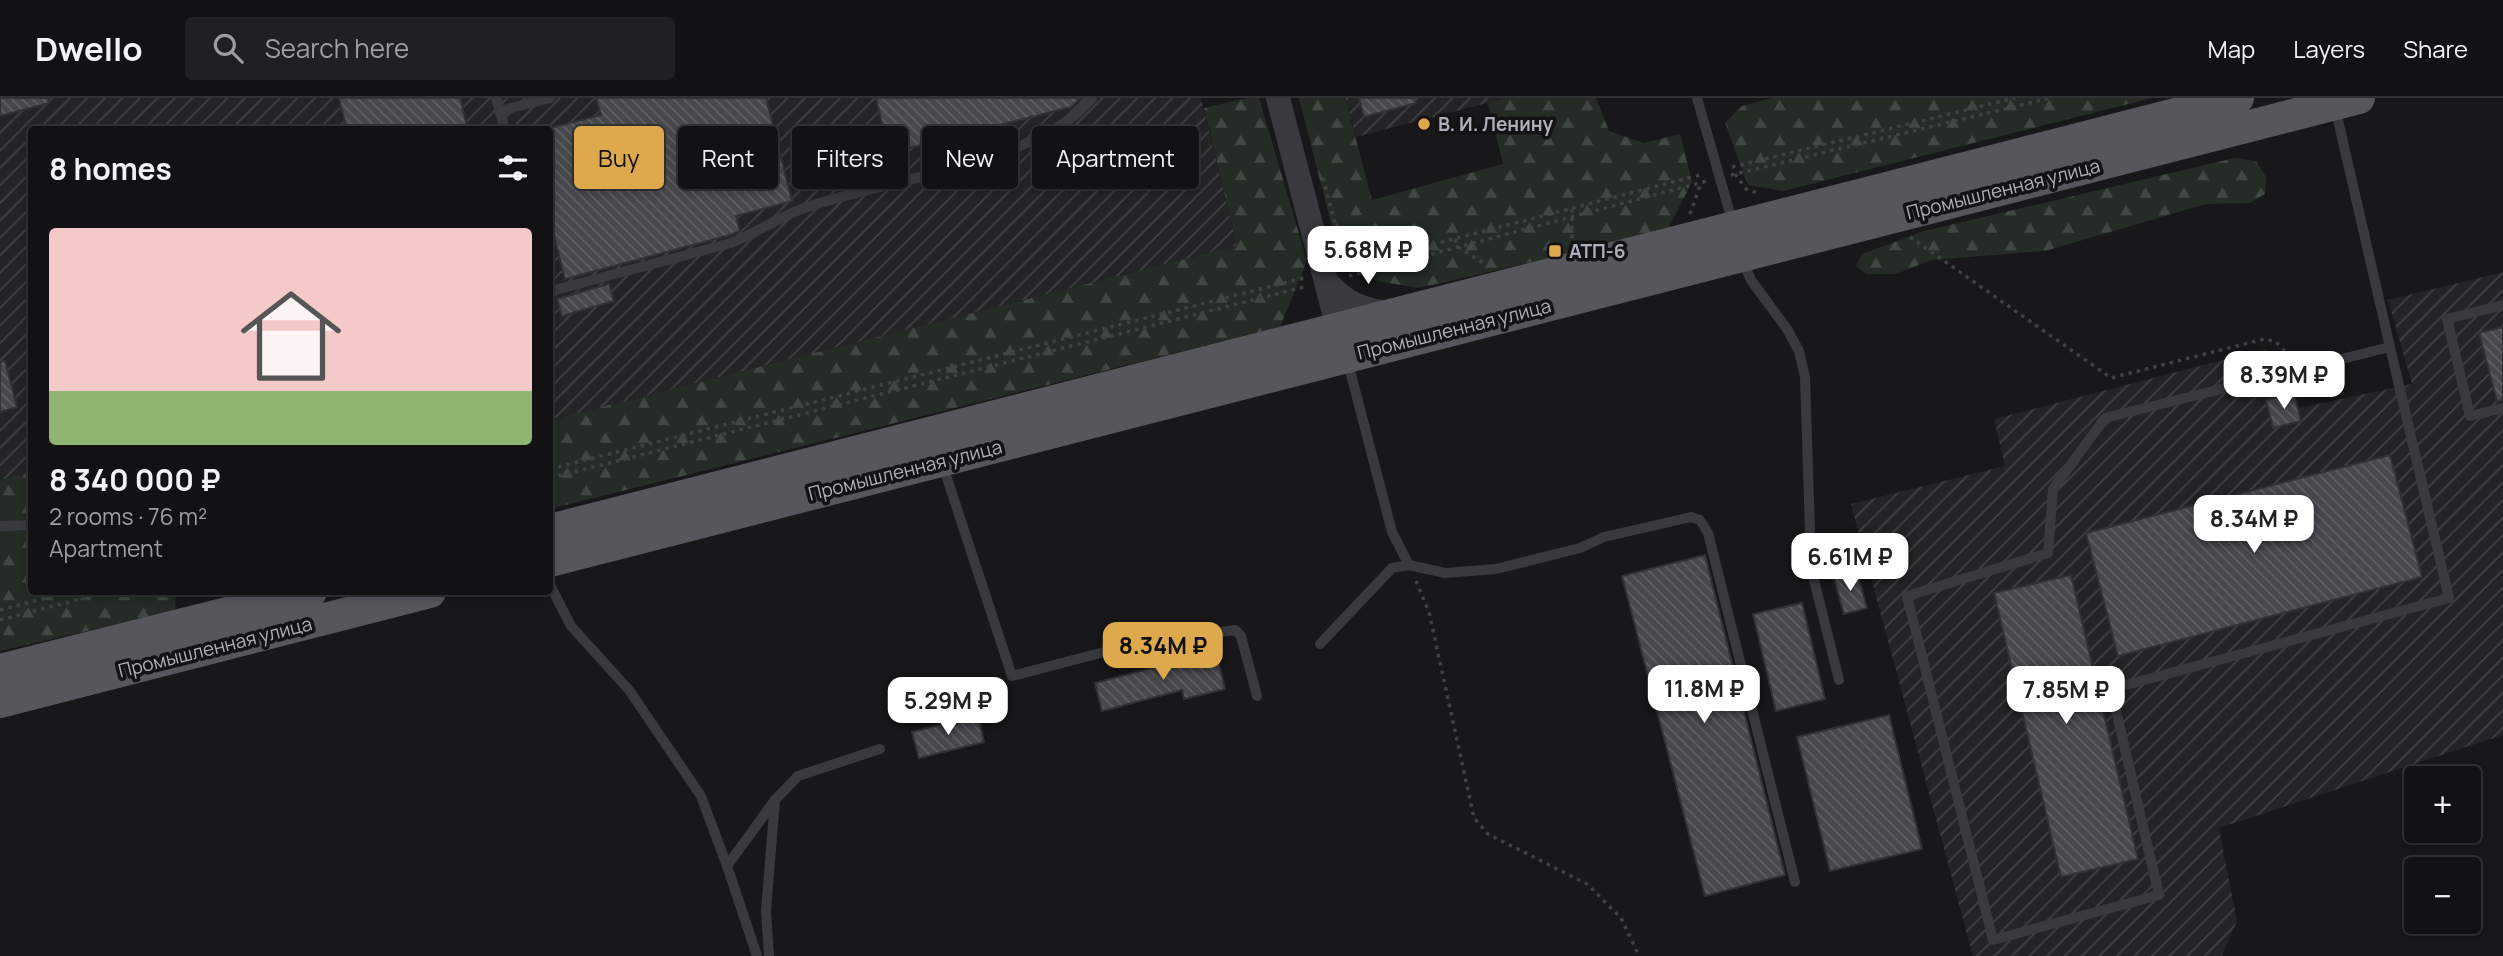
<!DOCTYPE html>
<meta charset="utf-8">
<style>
:root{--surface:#121214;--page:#1f2022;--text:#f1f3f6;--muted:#9c9ea0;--line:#313234;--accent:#dda94c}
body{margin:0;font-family:Manrope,sans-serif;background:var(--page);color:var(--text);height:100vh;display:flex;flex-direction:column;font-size:26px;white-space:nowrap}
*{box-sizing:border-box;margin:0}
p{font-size:23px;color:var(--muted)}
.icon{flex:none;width:38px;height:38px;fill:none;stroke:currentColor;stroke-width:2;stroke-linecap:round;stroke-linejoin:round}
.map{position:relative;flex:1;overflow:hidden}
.drawer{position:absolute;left:28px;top:28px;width:525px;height:469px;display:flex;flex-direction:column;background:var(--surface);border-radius:7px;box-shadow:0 4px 10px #0003,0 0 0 2px var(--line)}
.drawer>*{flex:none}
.hud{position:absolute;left:574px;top:28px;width:665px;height:63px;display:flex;gap:14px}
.tools{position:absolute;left:2404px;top:668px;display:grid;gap:14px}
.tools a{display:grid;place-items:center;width:77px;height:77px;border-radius:7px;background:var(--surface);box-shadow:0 4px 10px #0003,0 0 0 2px var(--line);font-size:35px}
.price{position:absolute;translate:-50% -60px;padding:0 16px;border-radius:14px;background:#fff;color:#222;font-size:23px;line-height:46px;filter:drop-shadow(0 2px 4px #0008)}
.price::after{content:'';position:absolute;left:50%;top:42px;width:21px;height:16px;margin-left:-10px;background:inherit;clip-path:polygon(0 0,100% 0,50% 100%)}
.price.on{background:var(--accent);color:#111}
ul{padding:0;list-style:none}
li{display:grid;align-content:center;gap:14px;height:371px;padding:0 21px}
li span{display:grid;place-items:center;height:217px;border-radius:7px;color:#555}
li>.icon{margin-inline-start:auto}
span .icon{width:126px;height:126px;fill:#fffc;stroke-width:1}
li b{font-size:30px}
h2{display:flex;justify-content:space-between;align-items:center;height:84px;padding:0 21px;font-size:30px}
.pill{padding:0 24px;border-radius:7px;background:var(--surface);box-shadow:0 4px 10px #0003,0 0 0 2px var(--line);font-size:24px;line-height:63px}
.pill.on{background:var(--accent);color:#111}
header{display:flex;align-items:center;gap:42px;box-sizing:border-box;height:98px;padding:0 35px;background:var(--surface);border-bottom:2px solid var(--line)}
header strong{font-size:33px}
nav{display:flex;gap:38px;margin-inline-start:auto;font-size:24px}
.search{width:490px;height:63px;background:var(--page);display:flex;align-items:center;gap:18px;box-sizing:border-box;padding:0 24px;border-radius:7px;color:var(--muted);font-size:26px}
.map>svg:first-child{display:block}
.industrial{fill:url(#industrial-furrows)}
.forest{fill:url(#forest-firs)}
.building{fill:url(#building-back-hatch);stroke:#323235;stroke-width:2}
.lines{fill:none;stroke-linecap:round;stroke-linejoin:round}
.path{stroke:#404145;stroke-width:3.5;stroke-dasharray:3.5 5;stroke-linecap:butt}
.service{stroke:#393a3e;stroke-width:10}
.tertiary{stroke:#393a3e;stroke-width:24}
.primary{stroke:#56575d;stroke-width:32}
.poi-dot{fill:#dda94c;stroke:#131315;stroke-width:2.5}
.labels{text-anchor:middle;stroke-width:7;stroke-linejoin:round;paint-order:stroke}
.poi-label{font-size:19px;font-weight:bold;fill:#acb0b8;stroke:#131315;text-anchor:start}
.street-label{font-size:19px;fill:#acb0b8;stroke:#131315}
</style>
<header>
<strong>Dwello</strong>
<div class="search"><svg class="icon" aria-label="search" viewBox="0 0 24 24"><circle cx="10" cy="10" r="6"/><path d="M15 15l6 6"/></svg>Search here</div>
<nav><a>Map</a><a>Layers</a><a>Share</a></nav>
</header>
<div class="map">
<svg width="2503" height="858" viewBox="0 0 2503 858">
<defs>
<pattern id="industrial-furrows" width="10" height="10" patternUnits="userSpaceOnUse" patternTransform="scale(1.75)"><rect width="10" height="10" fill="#242427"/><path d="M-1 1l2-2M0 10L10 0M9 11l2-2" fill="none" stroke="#414144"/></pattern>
<pattern id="forest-firs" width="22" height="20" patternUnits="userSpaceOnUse" patternTransform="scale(1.75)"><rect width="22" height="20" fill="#242c25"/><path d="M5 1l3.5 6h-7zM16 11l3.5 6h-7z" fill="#414843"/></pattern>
<pattern id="building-back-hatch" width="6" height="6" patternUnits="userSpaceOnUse" patternTransform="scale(1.75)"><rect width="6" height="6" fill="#47484c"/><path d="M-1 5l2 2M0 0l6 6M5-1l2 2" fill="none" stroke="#5f6064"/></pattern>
</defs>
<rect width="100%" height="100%" fill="#18181a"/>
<g class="industrial">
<path d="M0,0H1201L1237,148L550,322V32H32L31,374L0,382Z"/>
<path d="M1345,0H1506L1356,39Z"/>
<path d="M2503,174V637L2219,730L2237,823L2222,858H1973L1851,406L2005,368L1994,321L2266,251L2278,299L2294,295L2298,310L2412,286L2388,202Z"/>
</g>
<g class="forest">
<path d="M1247,0H1259L1307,163L1280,229L550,411V322L1237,148L1204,10Z"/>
<path d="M1299,0H1345L1372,102L1503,66L1488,5L1506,0H1596L1609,33L1644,45L1680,36L1692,84L1667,133L1419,190L1377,183L1337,149Z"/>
<path d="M1772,0H2152L1783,93L1748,87L1725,25L1742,8Z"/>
<path d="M2235,60L2256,63L2266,79L2265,96L2250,105L2206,106L2045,153L1931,162L1896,176H1866L1856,168L1862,156L1924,133Z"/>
<path d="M31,374L32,494H176L175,513L0,553V382Z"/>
</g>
<g class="building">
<path d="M0,0H48L49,5L0,18Z"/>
<path d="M339,0H460L468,32H347Z"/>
<path d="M596,0H766L792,103L736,118L740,133L730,137L565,181L550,122V30L601,17Z"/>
<path d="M876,0H1080L1071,9L889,55Z"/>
<path d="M1359,0H1415L1416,5L1364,19Z"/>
<path d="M609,186L614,203L562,218L557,201Z"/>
<path d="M2503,229V302L2497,303L2479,235Z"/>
<path d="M5,263L17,309L0,314V264Z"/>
<path d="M2294,295L2301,323L2273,330L2266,302Z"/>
<path d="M2390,357L2422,479L2118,558L2086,435Z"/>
<path d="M1705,457L1785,777L1705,798L1622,478Z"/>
<path d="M1857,474L1867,510L1844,516L1834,480Z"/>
<path d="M2071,477L2138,761L2061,779L1994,495Z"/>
<path d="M1802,505L1825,601L1776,613L1753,516Z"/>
<path d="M1216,553L1225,591L1184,601L1182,592L1102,613L1095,585Z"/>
<path d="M978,617L984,644L919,660L912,634Z"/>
<path d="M1889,617L1922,751L1830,773L1797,639Z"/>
</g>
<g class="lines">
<g class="path">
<path d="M1732,69L2015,0"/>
<path d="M1735,76L1746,91L1760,96"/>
<path d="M1731,77L2050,0"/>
<path d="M1323,80L1341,148L1350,168"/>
<path d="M1572,111V148"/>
<path d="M1690,116L1701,85"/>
<path d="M1910,139L2111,280L2264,241L2276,244L2291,259"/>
<path d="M1455,141L1458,149L1488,168"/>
<path d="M1342,170L1704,76"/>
<path d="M1349,178L1707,83"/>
<path d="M550,371L1304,180"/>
<path d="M550,380L1308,188"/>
<path d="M1416,483L1429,514L1474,720L1488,736L1587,786L1621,820L1639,858"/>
<path d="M0,512L70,494"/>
<path d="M0,522L107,494"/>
</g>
<g class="service">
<path d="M496,0L505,32"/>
<path d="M1697,0L1733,126"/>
<path d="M2335,9L2390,249L2105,320L2053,391L2048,455L1907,498L1993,842L2159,797L2111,591L2449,500L2390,249"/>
<path d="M500,13L550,0"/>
<path d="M1742,162L1751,182L1787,231L1799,253L1805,279L1810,433L1807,454L1839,582"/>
<path d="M550,190L555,192L731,145C756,135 778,120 804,110C882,82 1041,65 1092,0"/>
<path d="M2503,207L2447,221L2470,318L2503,310"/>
<path d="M1347,261L1392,434L1409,467"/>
<path d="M942,365L1012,578L1135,546L1235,532L1241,538L1257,598"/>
<path d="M0,428L32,427"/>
<path d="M550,487L571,528L629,592L701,698L727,768L757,858"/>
<path d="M1320,546L1392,470L1409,467L1445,475L1496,471L1580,450L1604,439L1691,419L1700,422L1708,435L1795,784"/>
<path d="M775,702L798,678L880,651"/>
<path d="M727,768L775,702L766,813L769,858"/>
</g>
<g class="tertiary">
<path d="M1278,0L1338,230"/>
<path d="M1327,184C1345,205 1364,213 1392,215"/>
</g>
<g class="primary">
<path d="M550,432L2238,0"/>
<path d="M550,463L2359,0"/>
<path d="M0,572L311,494"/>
<path d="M0,604L430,494"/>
</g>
</g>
<g class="poi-dot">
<circle cx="1424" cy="26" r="7"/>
<rect x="1548" y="146" width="14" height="14" rx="3.5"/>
</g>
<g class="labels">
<g class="poi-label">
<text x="1438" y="33">В. И. Ленину</text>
<text x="1569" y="160">АТП-6</text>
</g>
<g class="street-label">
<text transform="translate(2003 91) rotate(-14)" y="7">Промышленная улица</text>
<text transform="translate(1454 231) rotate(-14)" y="7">Промышленная улица</text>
<text transform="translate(905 372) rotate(-14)" y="7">Промышленная улица</text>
<text transform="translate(215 549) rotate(-14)" y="7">Промышленная улица</text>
</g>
</g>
</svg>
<div class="tools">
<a>+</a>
<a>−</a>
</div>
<b class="price" style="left:1368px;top:188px">5.68M ₽</b>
<b class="price" style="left:2284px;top:313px">8.39M ₽</b>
<b class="price" style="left:2254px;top:457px">8.34M ₽</b>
<b class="price" style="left:1850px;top:495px">6.61M ₽</b>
<b class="price on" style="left:1163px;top:584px">8.34M ₽</b>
<b class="price" style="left:1704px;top:627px">11.8M ₽</b>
<b class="price" style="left:2066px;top:628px">7.85M ₽</b>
<b class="price" style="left:948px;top:639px">5.29M ₽</b>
<div class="hud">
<a class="pill on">Buy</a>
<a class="pill">Rent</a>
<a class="pill">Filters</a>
<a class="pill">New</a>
<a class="pill">Apartment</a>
</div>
<section class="drawer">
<h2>8 homes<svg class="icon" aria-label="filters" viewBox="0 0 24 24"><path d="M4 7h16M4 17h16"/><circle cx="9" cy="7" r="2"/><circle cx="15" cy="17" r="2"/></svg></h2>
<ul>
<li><span style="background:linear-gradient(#f6c9c9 75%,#8fb573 0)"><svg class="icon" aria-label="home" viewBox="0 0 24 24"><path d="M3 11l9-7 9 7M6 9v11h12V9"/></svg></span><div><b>8 340 000 ₽</b><p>2 rooms · 76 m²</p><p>Apartment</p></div></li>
</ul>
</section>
</div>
